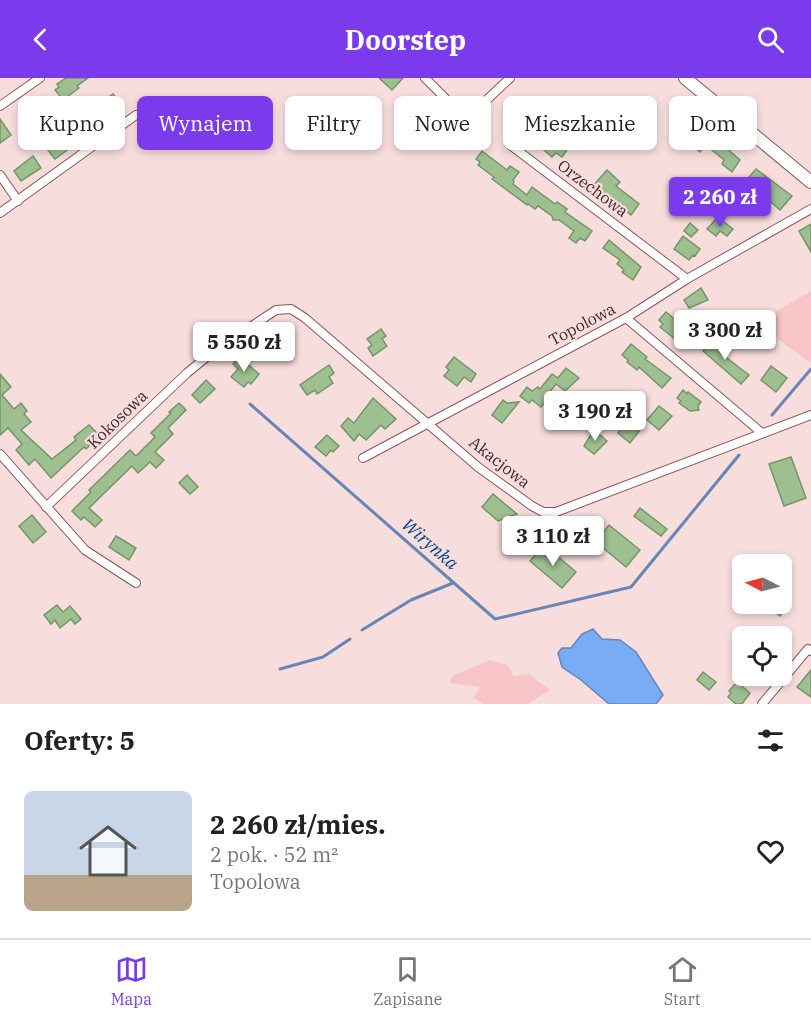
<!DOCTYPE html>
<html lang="pl">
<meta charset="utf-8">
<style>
:root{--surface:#fff;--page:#f2f2f2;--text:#222;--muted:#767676;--line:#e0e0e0;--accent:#7c3aed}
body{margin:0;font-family:"IBM Plex Serif",serif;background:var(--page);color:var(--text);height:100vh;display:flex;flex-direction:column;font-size:22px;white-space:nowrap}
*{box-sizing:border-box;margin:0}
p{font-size:20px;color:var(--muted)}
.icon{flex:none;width:33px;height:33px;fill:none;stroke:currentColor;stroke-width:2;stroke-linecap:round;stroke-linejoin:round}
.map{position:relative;height:626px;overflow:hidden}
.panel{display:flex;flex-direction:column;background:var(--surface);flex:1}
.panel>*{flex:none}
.guide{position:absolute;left:18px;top:18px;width:776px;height:54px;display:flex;gap:12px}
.needle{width:39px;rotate:276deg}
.buttons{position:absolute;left:732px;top:476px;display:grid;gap:12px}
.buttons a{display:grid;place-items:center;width:60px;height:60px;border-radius:9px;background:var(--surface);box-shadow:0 3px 9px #0003;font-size:30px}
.price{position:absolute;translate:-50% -51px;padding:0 14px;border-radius:6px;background:#fff;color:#222;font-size:20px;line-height:39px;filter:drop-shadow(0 2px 3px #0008)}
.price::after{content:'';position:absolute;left:50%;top:36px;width:18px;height:14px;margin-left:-9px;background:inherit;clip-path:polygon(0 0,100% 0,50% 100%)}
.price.active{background:var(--accent);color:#fff}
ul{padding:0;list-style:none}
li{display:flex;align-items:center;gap:18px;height:150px;padding:0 24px}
li span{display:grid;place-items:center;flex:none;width:168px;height:120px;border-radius:9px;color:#555}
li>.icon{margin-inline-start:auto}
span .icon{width:72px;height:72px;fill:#fffc;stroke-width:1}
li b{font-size:26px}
h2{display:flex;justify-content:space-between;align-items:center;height:72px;padding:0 24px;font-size:26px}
.tag{padding:0 21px;border-radius:9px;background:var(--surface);box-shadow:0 3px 9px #0003;font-size:21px;line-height:54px}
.tag.active{background:var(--accent);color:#fff}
header{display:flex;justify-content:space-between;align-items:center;height:78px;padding:0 24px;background:var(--accent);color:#fff;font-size:27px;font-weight:700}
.menu{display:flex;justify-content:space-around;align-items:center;height:84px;border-top:2px solid var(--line);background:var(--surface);font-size:16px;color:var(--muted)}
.menu a{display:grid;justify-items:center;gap:3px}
.menu .active{color:var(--accent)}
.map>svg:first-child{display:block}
.green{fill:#f7c5c7}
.water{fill:#78acf4;stroke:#6885b7;stroke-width:1.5}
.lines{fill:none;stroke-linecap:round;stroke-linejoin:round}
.stream{stroke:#6885b7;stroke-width:3}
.building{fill:#9ebf90;stroke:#759568;stroke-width:1.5}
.street-casing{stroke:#8d5558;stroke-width:10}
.secondary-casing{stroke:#8d5558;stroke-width:14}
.street{stroke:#fff;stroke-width:8}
.secondary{stroke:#fff;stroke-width:12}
.labels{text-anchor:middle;stroke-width:4.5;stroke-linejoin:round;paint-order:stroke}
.street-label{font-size:16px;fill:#42292a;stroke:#f8dddd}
.water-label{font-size:18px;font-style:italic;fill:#004592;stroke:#f8dddd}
</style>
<header><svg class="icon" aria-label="back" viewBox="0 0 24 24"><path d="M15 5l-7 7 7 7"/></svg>Doorstep<svg class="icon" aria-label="search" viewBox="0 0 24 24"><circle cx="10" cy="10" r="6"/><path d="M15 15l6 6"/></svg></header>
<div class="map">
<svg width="811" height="626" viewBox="0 0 811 626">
<rect width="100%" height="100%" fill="#f8dddd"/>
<g class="green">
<path d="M811,213V284L810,285L757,245Z"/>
<path d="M490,582L507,587L514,598L529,596L550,612L528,626H483L473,620L480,609L450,605L452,598Z"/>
</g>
<path class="water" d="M593,551L602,561L620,562L636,574L663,617L656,626H609L581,602L562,589L558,575L562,570H571L582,556Z"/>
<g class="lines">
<g class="stream">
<path d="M250,326L495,541L631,509L739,377"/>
<path d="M772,337L811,291"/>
<path d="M362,552L411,522L453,505"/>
<path d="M280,591L323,579L350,561"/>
</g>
</g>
<g class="building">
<path d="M66,0H88L77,8L79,10L63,22L55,12L59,9L57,6Z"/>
<path d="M379,0H403L392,12Z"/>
<path d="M113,16L123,30L99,47L94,40L67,58L74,67L55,81L47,71L51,68L48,64L52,61L51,59L72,44L61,28L69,23L81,39Z"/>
<path d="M429,24L441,36L428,49L416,36Z"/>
<path d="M0,41L11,57L0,65Z"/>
<path d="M471,44L473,60L457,62L456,59L448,60L447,50L455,49V46Z"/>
<path d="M537,44L556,61L560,56L572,65L562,79L556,75L552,79L527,57Z"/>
<path d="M703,50L740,82L732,94L722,86L724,82L712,72L705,68L700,74L690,66Z"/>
<path d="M482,73L507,92L510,88L519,94L513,102L514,104L513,106L527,117L532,109L555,126L557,124L567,131L565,134L592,153L585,163L580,160L576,165L569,160L574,153L559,142H553L552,138L538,128L535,131L528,126L527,127L492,101L494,99L478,87L480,84L476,81Z"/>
<path d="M33,78L41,90L21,103L14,93Z"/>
<path d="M756,91L792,118L780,132L752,107L749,110L743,106Z"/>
<path d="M607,92L620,104L616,108L639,126L631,137L593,108Z"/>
<path d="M718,139L733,151L727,158L720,153L716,158L707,151Z"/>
<path d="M690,145L698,152L691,159L684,153Z"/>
<path d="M811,146V174L799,153Z"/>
<path d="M683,158L700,171L695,178L693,177L689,182L674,171Z"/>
<path d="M609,162L641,189L633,202L622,194L624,192L617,186L620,182L603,170Z"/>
<path d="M701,210L708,222L689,230L684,222Z"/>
<path d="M666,234L684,249L675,261L660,249L663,246L659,242Z"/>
<path d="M381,251L386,258L382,261L387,268L373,278L368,270L372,267L367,261Z"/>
<path d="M712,262L716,265L720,264L721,269L726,273L723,277L749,297L741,306L703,273Z"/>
<path d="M631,266L647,279L645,281L671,300L662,310L639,289L637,292L627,284L628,282L622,277Z"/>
<path d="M239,279L259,296L251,306L248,304L244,309L231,299L238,291L233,286Z"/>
<path d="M454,279L476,296L471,304L464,299L457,308L444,298L449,292L446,289Z"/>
<path d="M329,287L334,295L329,299L333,305L317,316L315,312L307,317L300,307Z"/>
<path d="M771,288L787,300L776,314L761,302Z"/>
<path d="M566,290L579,300L565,313L556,306L545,320L547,322L541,329L532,322L529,325L520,318L527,309L532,313L538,309L540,311L552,296L558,300Z"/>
<path d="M0,296L11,309L2,317L14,331L21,325L27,333L24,336L31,344L21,352L52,381L76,362L74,359L89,347L98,356L95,360L96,361L86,371L84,369L51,400L35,381L29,387L16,372L22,366L8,350L0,357Z"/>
<path d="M206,302L215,311L200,325L192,317Z"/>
<path d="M683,312L687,316L688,314L701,324L698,328L699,332L690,333L679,325L681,323L677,320Z"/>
<path d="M373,320L396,341L385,351L381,347L366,362L359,356L354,363L341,348L348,340L354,345Z"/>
<path d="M503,322L507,325L519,324L502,345L492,337Z"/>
<path d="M179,325L186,332L168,350L173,356L155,374L164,382L156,390L150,384L138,395L132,388L89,430L102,442L95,449L84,439L81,442L72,433L91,414L89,412L130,372L136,378L155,359L151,355L171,335L169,334Z"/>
<path d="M659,328L672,338L659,352L647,342Z"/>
<path d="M626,341L640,352L630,365L618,355Z"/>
<path d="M594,352L607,363L594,376L584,368Z"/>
<path d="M327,357L339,368L333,374L331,372L326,378L315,369Z"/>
<path d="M791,379L806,420L784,428L769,386Z"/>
<path d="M187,397L198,409L190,416L179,405Z"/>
<path d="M493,416L517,436L498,443L482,429Z"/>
<path d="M640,430L667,451L661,458L634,438Z"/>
<path d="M32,437L46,454L33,465L19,448Z"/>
<path d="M609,447L640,472L626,489L596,464Z"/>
<path d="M116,458L136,470L129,482L109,469Z"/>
<path d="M549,471L576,494L562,510L530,483L540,472L545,476Z"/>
<path d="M777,526L785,532L780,538L772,532Z"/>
<path d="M57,527L63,534L70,528L81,541L75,546L71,541L60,550L55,542L51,546L44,537Z"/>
<path d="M811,592V619L797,609Z"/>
<path d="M703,594L716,604L709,612L697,602Z"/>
<path d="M737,604L750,615L742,626H736L728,619L731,615L729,613Z"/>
</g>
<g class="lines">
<defs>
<g id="street">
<path d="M425,0L457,32H476L510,0"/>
<path d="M0,28L40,0"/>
<path d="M509,66L687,201"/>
<path d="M0,97L18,123"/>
<path d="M0,135L136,37"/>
<path d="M626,240L762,355"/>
<path d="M0,376L85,472L136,505"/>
<path d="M363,380L626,240L687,201L811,131"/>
<path d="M46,429L187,295L214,273L276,232L291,231L305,240L478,389L532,428L543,434H556L811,337"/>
<path d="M762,626L808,571L811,573"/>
</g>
<path id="secondary" d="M685,0L811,104"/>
</defs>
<use href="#street" class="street-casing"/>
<use href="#secondary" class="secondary-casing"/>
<use href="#street" class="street"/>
<use href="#secondary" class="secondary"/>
</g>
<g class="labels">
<g class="street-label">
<text transform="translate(593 110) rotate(37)" y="6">Orzechowa</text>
<text transform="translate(582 246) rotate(-28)" y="6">Topolowa</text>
<text transform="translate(117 341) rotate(-44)" y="6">Kokosowa</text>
<text transform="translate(500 384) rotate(38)" y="6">Akacjowa</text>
</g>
<g class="water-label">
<text transform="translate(430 466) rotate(41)" y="6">Wirynka</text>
</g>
</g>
</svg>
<div class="buttons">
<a><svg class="needle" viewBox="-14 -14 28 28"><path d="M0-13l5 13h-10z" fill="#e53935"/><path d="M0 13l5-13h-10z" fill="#767676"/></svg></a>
<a><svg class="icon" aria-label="locate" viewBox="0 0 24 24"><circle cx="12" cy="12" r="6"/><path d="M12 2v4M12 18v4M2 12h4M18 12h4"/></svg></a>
</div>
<b class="price active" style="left:720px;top:150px">2 260 zł</b>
<b class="price" style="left:725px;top:283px">3 300 zł</b>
<b class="price" style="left:244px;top:295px">5 550 zł</b>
<b class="price" style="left:595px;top:364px">3 190 zł</b>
<b class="price" style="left:553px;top:489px">3 110 zł</b>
<div class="guide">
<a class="tag">Kupno</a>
<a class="tag active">Wynajem</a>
<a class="tag">Filtry</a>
<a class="tag">Nowe</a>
<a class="tag">Mieszkanie</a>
<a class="tag">Dom</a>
</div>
</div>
<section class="panel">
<h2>Oferty: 5<svg class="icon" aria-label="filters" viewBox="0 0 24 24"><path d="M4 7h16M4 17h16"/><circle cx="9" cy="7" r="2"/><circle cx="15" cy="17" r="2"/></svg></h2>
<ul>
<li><span style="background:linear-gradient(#c9d6e8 70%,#b9a48a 0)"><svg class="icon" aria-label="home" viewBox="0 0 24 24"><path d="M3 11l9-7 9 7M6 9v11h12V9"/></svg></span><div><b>2 260 zł/mies.</b><p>2 pok. · 52 m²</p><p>Topolowa</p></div><svg class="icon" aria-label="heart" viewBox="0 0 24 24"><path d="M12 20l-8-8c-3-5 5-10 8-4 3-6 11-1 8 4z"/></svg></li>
</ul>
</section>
<nav class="menu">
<a class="active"><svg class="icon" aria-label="map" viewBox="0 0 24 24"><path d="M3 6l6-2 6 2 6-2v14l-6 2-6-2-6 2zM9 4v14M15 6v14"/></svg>Mapa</a>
<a><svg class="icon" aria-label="saved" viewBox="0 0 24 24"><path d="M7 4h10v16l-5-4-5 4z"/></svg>Zapisane</a>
<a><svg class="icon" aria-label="home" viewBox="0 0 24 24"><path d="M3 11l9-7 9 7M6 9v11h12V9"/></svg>Start</a>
</nav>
